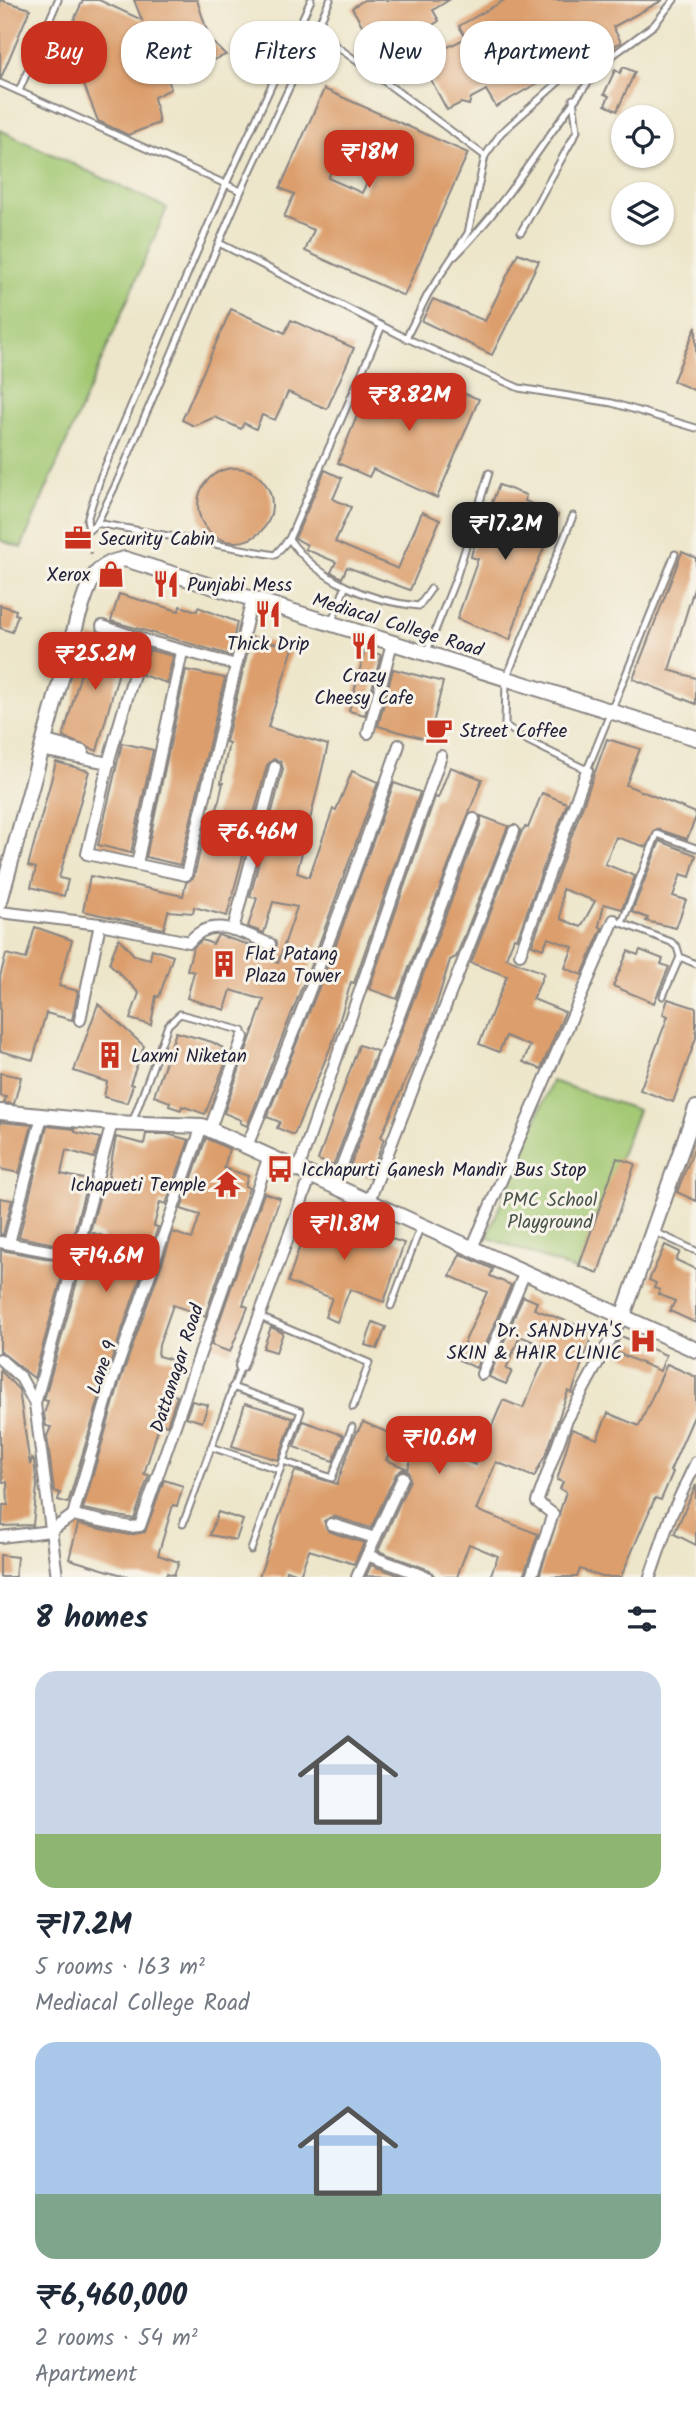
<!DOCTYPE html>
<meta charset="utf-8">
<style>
:root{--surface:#fff;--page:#f2f2f3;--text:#1f2937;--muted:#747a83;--accent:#c8321e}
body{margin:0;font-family:Kalam,sans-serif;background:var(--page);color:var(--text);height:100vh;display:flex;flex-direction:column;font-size:26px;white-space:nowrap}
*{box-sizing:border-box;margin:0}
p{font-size:23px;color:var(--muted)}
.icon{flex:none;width:38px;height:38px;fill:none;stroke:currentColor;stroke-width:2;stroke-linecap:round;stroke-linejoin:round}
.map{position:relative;height:1577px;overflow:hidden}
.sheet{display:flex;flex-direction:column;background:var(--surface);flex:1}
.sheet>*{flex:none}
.hud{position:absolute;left:21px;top:21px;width:654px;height:63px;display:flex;gap:14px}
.tools{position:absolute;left:611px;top:105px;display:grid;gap:14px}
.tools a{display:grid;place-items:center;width:63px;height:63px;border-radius:50%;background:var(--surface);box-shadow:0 2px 5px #0004;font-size:35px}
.price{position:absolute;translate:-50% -60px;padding:0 16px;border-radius:14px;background:var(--accent);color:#fff;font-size:23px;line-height:46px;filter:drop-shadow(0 2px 4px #0008)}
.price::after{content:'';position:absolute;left:50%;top:42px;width:21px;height:16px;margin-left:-10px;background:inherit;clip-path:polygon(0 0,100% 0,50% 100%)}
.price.current{background:#222;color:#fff}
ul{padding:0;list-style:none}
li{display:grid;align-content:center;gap:14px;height:371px;padding:0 35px}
li span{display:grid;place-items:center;height:217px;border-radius:21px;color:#555}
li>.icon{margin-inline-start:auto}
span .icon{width:126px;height:126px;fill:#fffc;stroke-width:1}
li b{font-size:30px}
h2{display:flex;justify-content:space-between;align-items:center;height:84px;padding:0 35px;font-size:30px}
.pill{padding:0 24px;border-radius:28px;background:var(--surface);box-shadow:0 2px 5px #0004;font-size:24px;line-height:63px}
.pill.current{background:var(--accent);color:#fff}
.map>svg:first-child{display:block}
.green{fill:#a2c872;stroke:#627556;stroke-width:2}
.building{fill:#dc9e6c;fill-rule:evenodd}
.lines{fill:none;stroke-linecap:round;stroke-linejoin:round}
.service-casing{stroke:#888482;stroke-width:9}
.minor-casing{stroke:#888482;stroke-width:14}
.tertiary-casing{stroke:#888482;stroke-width:18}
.path{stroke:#888482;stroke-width:2.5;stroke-dasharray:2 5;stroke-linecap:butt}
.service{stroke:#fff;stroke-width:5}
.minor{stroke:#fff;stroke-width:10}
.tertiary{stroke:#fff;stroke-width:14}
.labels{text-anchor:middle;stroke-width:6;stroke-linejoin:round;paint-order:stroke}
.poi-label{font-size:19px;fill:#22223b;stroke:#f7f3e8;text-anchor:start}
.street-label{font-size:19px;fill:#22223b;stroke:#f7f3e8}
.park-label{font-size:19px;fill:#48544c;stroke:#f7f3e8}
</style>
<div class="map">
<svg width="696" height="1577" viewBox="0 0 696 1577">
<rect width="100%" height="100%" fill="#f7f3e8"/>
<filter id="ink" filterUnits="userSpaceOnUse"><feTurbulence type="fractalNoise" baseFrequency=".0143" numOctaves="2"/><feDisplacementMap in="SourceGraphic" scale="14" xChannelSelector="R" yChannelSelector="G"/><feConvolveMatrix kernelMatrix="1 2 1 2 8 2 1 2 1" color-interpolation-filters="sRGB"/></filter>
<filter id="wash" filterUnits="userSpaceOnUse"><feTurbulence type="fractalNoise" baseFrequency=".00686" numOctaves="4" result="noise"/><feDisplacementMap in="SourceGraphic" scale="28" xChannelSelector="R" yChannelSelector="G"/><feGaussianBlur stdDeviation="1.57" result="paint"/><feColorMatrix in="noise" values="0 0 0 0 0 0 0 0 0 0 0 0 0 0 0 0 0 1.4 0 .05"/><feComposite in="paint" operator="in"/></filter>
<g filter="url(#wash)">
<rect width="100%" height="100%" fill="#ede6ca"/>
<g class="green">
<path d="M0,130L167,208L21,548L0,540Z"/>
<path d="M552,1081L638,1110L577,1271L487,1237Z"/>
</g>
<g id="blocks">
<g class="building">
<path d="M0,0L30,9L1,78H0Z"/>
<path d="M83,0H99L142,20L134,0H197L210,40L226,55L168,78L171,89L154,97L159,123L128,135L98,121L66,38Z"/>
<path d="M364,0H449L433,10L439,21L408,41L401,31L375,47L352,8Z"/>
<path d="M505,0H663L613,27L621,42L600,54L591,39L537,70L543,80L496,107L486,90L471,98L469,105L461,103L447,110L422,63L434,55L436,47L444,49L466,38L459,26Z"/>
<path d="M623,67L635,72L617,111L605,105L609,96L604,94L615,70L620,73Z"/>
<path d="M324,89L468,153L404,296L305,251L314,230L284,217L294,194L280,188ZM345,142L378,158L362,193L328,178Z"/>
<path d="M518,253L539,261L492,355L422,321L433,299L485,321Z"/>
<path d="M231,309L285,333L291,320L354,348L327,409L288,392L275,420L262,415L256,429L244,423L241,429L215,417L194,426L182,420Z"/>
<path d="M696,326V391L673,381Z"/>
<path d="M415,375L479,399L437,498L373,469L369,477L338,463L373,376L408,392Z"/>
<circle cx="235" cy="505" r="37"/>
<path d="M325,470L342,478L333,499L351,507L335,542L398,569L422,512L440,520L410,590L347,567L342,578L331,572L336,562L305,549L307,545L295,538Z"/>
<path d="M499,485L526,495L525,501L558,515L525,592L510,640L457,619L478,559L471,557L472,552Z"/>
<path d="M682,552L696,558V582L669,670L696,678V704L633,679Z"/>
<path d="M119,594L179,611L180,606L197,611L198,607L237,622L230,655L111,621Z"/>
<path d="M0,605L16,610L15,614L18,615L12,632L0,628Z"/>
<path d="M107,636L127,643L97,751L63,737L91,637L106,641Z"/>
<path d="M251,637L293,648L268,727L328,745L297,873L309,877L333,809L336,810L352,771L378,782L319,944L247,1126L240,1123L241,1120L224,1113L264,1000L231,990L225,1010L187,998L194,972L187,970L193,948L202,940L213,944L218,935L259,948L257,956L278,963L297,907L273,902L264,933L248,927L257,898L250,897L283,769L281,762L274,759L267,765L227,916L194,907L193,913L168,911L164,929L83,911L90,876L183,896L186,883L194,877L203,839L210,840L223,783H221L229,743L226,742Z"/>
<path d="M149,650L173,656L167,683L142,675Z"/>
<path d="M365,650L381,655L365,715L349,711Z"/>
<path d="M393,669L443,682L429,740L378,726Z"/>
<path d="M186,670L225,678L180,865L146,857Z"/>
<path d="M607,739L640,749L626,785L696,813V817L687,839L657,829L646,847L616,837L605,864L635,876L622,909L604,904L599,926L602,928L582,975L565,968L573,947L548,938L543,949L532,945ZM562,889L595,901L581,927L561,919Z"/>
<path d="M122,743L153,750L131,853L98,845Z"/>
<path d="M56,762L89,771L59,878L68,880L64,896L31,887L36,868L28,866Z"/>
<path d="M450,767L482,779L397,999L369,989L435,797L438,798Z"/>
<path d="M394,783L420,792L354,983L351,982L334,1039L294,1135L277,1128L280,1122L267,1117L334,950Z"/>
<path d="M542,793L567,803L517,939L514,938L506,958L544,973L533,999L565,1012L541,1069L523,1062L530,1046L506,1036L499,1052L479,1044L507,976L471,963L522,831L525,827L528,828Z"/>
<path d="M481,816L508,826L456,957L450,960L430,1025L381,1137L384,1139L370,1178L349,1169L481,822Z"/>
<path d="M660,841L696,855L690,877L681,874L673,896L686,900L676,928L646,921L648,918L632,912Z"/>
<path d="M35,927L72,940L59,986L78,991L72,1020L46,1013L33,1060L0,1051V977L6,954L26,959Z"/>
<path d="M119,938L134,955L150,959L152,949L173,956L159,997L156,996L151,1025L130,1019L139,993L109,963Z"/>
<path d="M640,950L663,959L661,964L669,967L654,1003L613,986L628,951L638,955Z"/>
<path d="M668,999L696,1008V1038L673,1102L640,1090L668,1016L663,1014Z"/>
<path d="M98,1004L144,1046L130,1084L133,1085L127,1103L104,1097L107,1082L74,1071Z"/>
<path d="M176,1032L212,1042L223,1048L221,1053L228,1056L205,1114L182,1106L181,1110L169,1106L170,1102L154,1096Z"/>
<path d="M359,1045L377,1051L333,1166L318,1160Z"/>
<path d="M0,1073L21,1077L14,1104L4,1103L6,1097L0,1096Z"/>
<path d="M0,1122L32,1125L19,1173L0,1169Z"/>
<path d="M47,1126L75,1129V1132L100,1138L94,1158L66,1150L61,1174L88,1180L70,1247L19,1237Z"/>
<path d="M146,1134H167L189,1140L166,1204L160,1202L154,1226L158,1227L105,1379L68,1503L58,1500L60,1493L54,1491L47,1436L51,1427L46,1426L44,1414L48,1401L44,1400L83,1260L96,1261L103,1236L90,1232L103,1184L107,1185L116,1137L144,1144Z"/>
<path d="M206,1138L229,1149L224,1168L248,1176L245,1186L249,1188L205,1316L173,1305L159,1345L158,1356L180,1362L171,1394L177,1396L167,1425L160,1423L144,1474L149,1475L134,1519L83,1509L119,1384L173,1232L192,1239L200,1215L181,1209Z"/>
<path d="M696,1144V1201L677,1192Z"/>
<path d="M617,1158L635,1164L598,1273L579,1266Z"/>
<path d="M264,1193L280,1198L243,1305L248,1307L230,1352L211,1345Z"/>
<path d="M0,1198L12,1200L3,1235L0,1234Z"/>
<path d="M311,1211L404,1243L384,1302L350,1289L337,1322L325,1317L332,1298L288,1282Z"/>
<path d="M665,1245L680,1252L676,1260L696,1269V1323L670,1311L675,1301L658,1294L660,1290L654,1288L656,1283L649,1280Z"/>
<path d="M1,1250L66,1262L34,1378L0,1351Z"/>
<path d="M460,1254L493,1269L490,1276L511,1285L476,1368L457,1359L487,1292L450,1276Z"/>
<path d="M523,1296L537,1302L534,1309L593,1331L572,1393L568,1391L547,1452L534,1477L496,1462L476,1510L538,1534L523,1577H490L498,1556L469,1544L457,1577H435L430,1570L378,1551L410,1480L409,1472L403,1469L396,1474L371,1528L333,1516L324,1521L328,1531L364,1543L354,1564L309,1550L300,1575L287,1570L286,1577H259L295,1471L337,1484L353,1439L363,1422L396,1436L386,1460L408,1469L419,1433L449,1446L448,1450L453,1453L452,1455L475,1465L503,1400L523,1408L548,1351L541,1348L542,1345L520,1336L506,1369L512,1371L506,1384L489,1377Z"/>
<path d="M373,1322L386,1327L377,1349L365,1345Z"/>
<path d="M271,1327L283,1333L276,1352L263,1348Z"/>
<path d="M621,1336L666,1355L660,1371L613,1351Z"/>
<path d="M667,1364L696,1377V1412L670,1471L673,1472L661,1500L655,1498L621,1577H602L580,1569L577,1577H539L566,1492L560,1489L563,1482L557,1480L572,1429L597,1439L608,1413L639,1426Z"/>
<path d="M0,1370L19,1390L30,1465L32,1458L34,1461L37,1486L33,1525L2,1526L3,1505H8L7,1482H3L0,1461Z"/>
<path d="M192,1401L208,1405L202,1422L186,1417Z"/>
<path d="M245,1403L293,1418L278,1460L232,1446Z"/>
<path d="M303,1421L343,1435L333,1461L294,1447Z"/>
<path d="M164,1480L183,1486L177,1506L173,1505L158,1555L179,1562L174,1575L167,1573L166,1577H129L69,1559L78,1524L129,1535L145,1532Z"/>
<path d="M696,1485V1545L674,1534Z"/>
<path d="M218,1512L243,1520L236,1540L210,1535Z"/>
<path d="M0,1555L17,1557L15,1577H0Z"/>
<path d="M371,1565L404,1577L366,1576Z"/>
</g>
</g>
</g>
<g filter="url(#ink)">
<use href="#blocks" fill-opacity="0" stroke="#888482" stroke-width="2"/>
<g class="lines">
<defs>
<g id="service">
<path d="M316,31L485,156"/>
<path d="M0,83L241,191"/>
<path d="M19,91L58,0"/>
<path d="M521,232L577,131L573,99"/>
<path d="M219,243L406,338L519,388L612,403L696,428"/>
<path d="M455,256C512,199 551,126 603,64"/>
<path d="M382,326L289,539C319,581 368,601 419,606L431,589"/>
<path d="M406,338L428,294L468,233L485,156L501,133L562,79L605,61L654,25L674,0"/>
<path d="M573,516L506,679L505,725L524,739L587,770L675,554"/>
<path d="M96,523L275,555L289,539"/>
<path d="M89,530L97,523L117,482L241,191L330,0"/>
<path d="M89,530L87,520L101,476L226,184L311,0"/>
<path d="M332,621L345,588"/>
<path d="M427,651L456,578L489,473"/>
<path d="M619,922L671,942L677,947L680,957L696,964"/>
<path d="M622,923L657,834L696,848"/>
<path d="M663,996L680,957"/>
<path d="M132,1123L168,1025L180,1014L243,1031"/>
<path d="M653,1231L696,1251"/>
<path d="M391,1306L420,1228"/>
<path d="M260,1317L369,1363L353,1407"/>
<path d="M232,1387L301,1411L251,1550"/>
<path d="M211,1447L280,1470"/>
<path d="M283,1461L332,1478L352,1427"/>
<path d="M183,1524L241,1366"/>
</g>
<g id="minor">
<path d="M102,626L144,640"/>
<path d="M236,665L144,640L110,756L87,854L186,875L252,599"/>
<path d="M368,733L392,643"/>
<path d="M43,740L83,751"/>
<path d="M41,750L109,763"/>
<path d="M137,864L182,652"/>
<path d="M0,912L100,924L189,942C212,914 242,933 270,944"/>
<path d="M233,930L275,767"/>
<path d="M520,954L587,770"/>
<path d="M80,1020L100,924"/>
<path d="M210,1129L243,1037"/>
<path d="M247,1146C302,1014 353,881 399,745"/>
<path d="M298,1170L441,756"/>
<path d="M334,1186L474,819"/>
<path d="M369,1201L514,831"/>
<path d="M0,1242L76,1256"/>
<path d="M9,1243L42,1116"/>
<path d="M472,1248L614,920"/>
<path d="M0,1359L21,1378L35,1404L57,1577"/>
<path d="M241,1366L311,1175"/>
<path d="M482,1374L525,1272"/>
<path d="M35,1404L112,1123"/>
<path d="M73,1515L130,1527L140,1526L269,1156"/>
<path d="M331,1524L375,1538"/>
<path d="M0,1537L51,1531L73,1515L112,1382L202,1126"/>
<path d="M367,1555L427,1577"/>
<path d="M357,1577L403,1477"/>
<path d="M531,1577L553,1514L537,1502L566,1422L623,1316"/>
<path d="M650,1577L670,1518L696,1462"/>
</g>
<g id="tertiary">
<path d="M0,901L78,617C89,587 90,565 125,559L696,738"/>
<path d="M0,1112L112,1123L202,1126L696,1350"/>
<path d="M623,1316L696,1108"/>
</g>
</defs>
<use href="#service" class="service-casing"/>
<use href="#minor" class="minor-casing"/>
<use href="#tertiary" class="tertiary-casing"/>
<path class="path" d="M89,538L91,559"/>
<use href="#service" class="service"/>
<use href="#minor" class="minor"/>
<use href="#tertiary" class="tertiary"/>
</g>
</g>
<defs>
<symbol id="office-bare" viewBox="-9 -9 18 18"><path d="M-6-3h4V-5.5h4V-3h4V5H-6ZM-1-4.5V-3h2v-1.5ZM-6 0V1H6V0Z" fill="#c8321e" stroke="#f7f3e8" stroke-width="2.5" paint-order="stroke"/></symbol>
<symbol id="shop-bare" viewBox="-9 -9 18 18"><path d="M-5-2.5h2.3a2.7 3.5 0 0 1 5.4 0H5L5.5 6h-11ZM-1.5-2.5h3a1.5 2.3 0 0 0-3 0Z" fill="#c8321e" stroke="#f7f3e8" stroke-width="2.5" paint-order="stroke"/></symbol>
<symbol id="restaurant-bare" viewBox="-9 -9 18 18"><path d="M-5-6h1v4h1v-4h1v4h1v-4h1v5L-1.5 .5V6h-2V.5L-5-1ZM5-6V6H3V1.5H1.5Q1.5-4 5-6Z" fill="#c8321e" stroke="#f7f3e8" stroke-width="2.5" paint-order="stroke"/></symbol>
<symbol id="cafe-bare" viewBox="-9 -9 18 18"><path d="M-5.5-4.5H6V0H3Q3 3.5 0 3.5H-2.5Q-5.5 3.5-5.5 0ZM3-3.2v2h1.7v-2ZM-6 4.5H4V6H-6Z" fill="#c8321e" stroke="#f7f3e8" stroke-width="2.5" paint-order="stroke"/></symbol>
<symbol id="building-bare" viewBox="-9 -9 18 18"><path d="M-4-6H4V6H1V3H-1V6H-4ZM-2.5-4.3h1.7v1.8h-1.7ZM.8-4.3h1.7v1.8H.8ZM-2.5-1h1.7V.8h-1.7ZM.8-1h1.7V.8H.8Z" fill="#c8321e" stroke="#f7f3e8" stroke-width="2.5" paint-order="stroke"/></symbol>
<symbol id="bus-bare" viewBox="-9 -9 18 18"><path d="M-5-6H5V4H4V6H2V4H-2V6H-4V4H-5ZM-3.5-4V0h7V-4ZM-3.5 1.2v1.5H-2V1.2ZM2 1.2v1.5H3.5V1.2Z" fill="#c8321e" stroke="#f7f3e8" stroke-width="2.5" paint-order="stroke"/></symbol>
<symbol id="temple-bare" viewBox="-9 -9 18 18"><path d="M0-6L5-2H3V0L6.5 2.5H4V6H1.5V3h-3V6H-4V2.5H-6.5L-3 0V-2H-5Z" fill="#c8321e" stroke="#f7f3e8" stroke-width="2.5" paint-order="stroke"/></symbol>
<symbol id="hospital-bare" viewBox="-9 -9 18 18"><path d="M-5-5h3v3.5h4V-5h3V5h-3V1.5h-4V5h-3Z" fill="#c8321e" stroke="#f7f3e8" stroke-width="2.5" paint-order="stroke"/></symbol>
</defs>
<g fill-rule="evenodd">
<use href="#office-bare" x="59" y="519" width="38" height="38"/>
<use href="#shop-bare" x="92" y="555" width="38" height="38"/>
<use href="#restaurant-bare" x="147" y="565" width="38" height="38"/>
<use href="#restaurant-bare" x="249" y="595" width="38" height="38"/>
<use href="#restaurant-bare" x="345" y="627" width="38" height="38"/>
<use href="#cafe-bare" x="420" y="711" width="38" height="38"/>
<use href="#building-bare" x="205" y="945" width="38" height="38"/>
<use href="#building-bare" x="91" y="1036" width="38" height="38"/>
<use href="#bus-bare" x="261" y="1150" width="38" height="38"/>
<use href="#temple-bare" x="208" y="1165" width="38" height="38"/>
<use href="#hospital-bare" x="624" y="1322" width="38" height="38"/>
</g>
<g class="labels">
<g class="poi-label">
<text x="99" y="545">Security Cabin</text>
<text x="90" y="581" text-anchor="end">Xerox</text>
<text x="187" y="591">Punjabi Mess</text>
<text x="268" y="650" text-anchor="middle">Thick Drip</text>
<text x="364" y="682" text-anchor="middle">Crazy<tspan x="364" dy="22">Cheesy Cafe</tspan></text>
<text x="460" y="737">Street Coffee</text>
<text x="245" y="960">Flat Patang<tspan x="245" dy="22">Plaza Tower</tspan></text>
<text x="131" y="1062">Laxmi Niketan</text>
<text x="301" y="1176">Icchapurti Ganesh Mandir Bus Stop</text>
<text x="206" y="1191" text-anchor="end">Ichapueti Temple</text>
<text x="622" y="1337" text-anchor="end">Dr. SANDHYA'S<tspan x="622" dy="22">SKIN &amp; HAIR CLINIC</tspan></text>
</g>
<g class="street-label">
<text transform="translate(398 624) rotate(17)" y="7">Mediacal College Road</text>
<text transform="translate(101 1367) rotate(-71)" y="7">Lane 9</text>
<text transform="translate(176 1368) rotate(-72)" y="7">Dattanagar Road</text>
</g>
<g class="park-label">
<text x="550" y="1206">PMC School<tspan x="550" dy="22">Playground</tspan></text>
</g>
</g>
</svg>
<div class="tools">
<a><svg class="icon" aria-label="locate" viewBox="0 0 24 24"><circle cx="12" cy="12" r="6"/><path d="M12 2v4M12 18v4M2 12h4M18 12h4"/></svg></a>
<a><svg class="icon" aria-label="layers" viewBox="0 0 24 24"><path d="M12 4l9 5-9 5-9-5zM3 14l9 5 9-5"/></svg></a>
</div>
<b class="price" style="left:369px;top:190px">₹18M</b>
<b class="price" style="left:409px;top:433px">₹8.82M</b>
<b class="price current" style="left:505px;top:562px">₹17.2M</b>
<b class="price" style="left:95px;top:692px">₹25.2M</b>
<b class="price" style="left:257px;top:870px">₹6.46M</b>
<b class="price" style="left:344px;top:1262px">₹11.8M</b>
<b class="price" style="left:106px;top:1294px">₹14.6M</b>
<b class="price" style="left:439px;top:1476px">₹10.6M</b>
<div class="hud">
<a class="pill current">Buy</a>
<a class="pill">Rent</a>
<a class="pill">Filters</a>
<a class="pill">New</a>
<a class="pill">Apartment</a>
</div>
</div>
<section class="sheet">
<h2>8 homes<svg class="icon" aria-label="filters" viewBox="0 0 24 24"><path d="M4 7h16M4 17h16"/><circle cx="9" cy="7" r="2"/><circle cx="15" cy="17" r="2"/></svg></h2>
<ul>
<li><span style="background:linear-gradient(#c9d6e8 75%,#8fb573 0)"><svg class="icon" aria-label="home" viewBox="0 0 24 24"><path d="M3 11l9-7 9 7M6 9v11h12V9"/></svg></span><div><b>₹17.2M</b><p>5 rooms · 163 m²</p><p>Mediacal College Road</p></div></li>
<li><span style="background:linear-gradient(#a9c7e8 70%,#7fa58c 0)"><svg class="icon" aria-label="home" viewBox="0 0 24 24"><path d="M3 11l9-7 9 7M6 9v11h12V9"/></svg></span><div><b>₹6,460,000</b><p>2 rooms · 54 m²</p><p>Apartment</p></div></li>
</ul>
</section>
